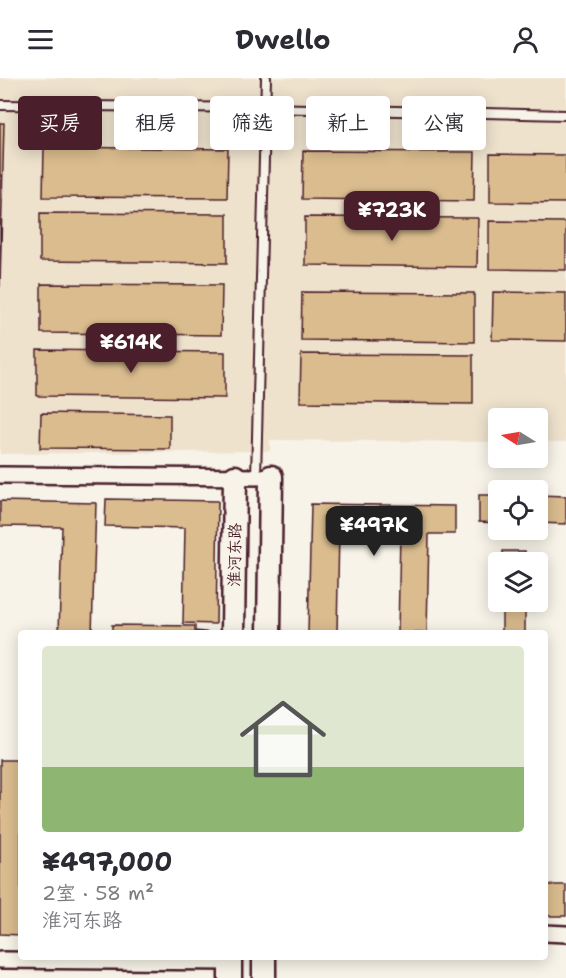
<!DOCTYPE html>
<html lang="zh">
<meta charset="utf-8">
<style>
:root{--surface:#fff;--page:#f2f2f3;--text:#2b2b33;--muted:#7c7c81;--line:#e1e1e2;--accent:#4a1f2b}
body{margin:0;font-family:"Shantell Sans","LXGW WenKai TC",sans-serif;background:var(--page);color:var(--text);height:100vh;display:flex;flex-direction:column;font-size:22px;white-space:nowrap}
*{box-sizing:border-box;margin:0}
p{font-size:20px;color:var(--muted)}
.icon{flex:none;width:33px;height:33px;fill:none;stroke:currentColor;stroke-width:2;stroke-linecap:round;stroke-linejoin:round}
.map{position:relative;flex:1;overflow:hidden}
.sheet{position:absolute;left:18px;top:552px;width:530px;height:330px;display:flex;flex-direction:column;background:var(--surface);border-radius:6px;box-shadow:0 3px 15px #0003}
.sheet>*{flex:none}
.hud{position:absolute;left:18px;top:18px;width:531px;height:54px;display:flex;gap:12px}
.needle{width:39px;rotate:281deg}
.fabs{position:absolute;left:488px;top:330px;display:grid;gap:12px}
.fabs a{display:grid;place-items:center;width:60px;height:60px;border-radius:6px;background:var(--surface);box-shadow:0 3px 15px #0003;font-size:30px}
.price{position:absolute;translate:-50% -51px;padding:0 14px;border-radius:12px;background:var(--accent);color:#fff;font-size:20px;line-height:39px;filter:drop-shadow(0 2px 3px #0008)}
.price::after{content:'';position:absolute;left:50%;top:36px;width:18px;height:14px;margin-left:-9px;background:inherit;clip-path:polygon(0 0,100% 0,50% 100%)}
.price.current{background:#222;color:#fff}
ul{padding:0;list-style:none}
li{display:grid;align-content:center;gap:12px;height:318px;padding:0 24px}
li+li{border-top:2px solid var(--line)}
li span{display:grid;place-items:center;height:186px;border-radius:6px;color:#555}
li>.icon{margin-inline-start:auto}
span .icon{width:108px;height:108px;fill:#fffc;stroke-width:1}
li b{font-size:26px}
.pill{padding:0 21px;border-radius:6px;background:var(--surface);box-shadow:0 3px 15px #0003;font-size:21px;line-height:54px}
.pill.current{background:var(--accent);color:#fff}
header{display:flex;justify-content:space-between;align-items:center;height:78px;padding:0 24px;background:var(--surface);font-size:27px;font-weight:700}
.map>svg:first-child{display:block}
.built{fill:#eee2cd}
.building{fill:#dabc8e;stroke:#4a1f2b;stroke-width:1.5}
.lines{fill:none;stroke-linecap:round;stroke-linejoin:round}
.service-casing{stroke:#4a1f2b;stroke-width:12}
.minor-casing{stroke:#4a1f2b;stroke-width:20}
.secondary-casing{stroke:#4a1f2b;stroke-width:27}
.service{stroke:#f7f3e8;stroke-width:8}
.minor{stroke:#f7f3e8;stroke-width:15}
.secondary{stroke:#f7f3e8;stroke-width:22}
.labels{text-anchor:middle;stroke-width:5;stroke-linejoin:round;paint-order:stroke}
.street-label{font-size:16px;fill:#4a1f2b;stroke:#f7f3e8}
</style>
<header><svg class="icon" aria-label="menu" viewBox="0 0 24 24"><path d="M4 6h16M4 12h16M4 18h16"/></svg>Dwello<svg class="icon" aria-label="person" viewBox="0 0 24 24"><circle cx="12" cy="8" r="4"/><path d="M4 21q1-7 8-7t8 7"/></svg></header>
<div class="map">
<svg width="566" height="900" viewBox="0 0 566 900">
<rect width="100%" height="100%" fill="#f7f3e8"/>
<filter id="ink" filterUnits="userSpaceOnUse"><feTurbulence type="fractalNoise" baseFrequency=".0167" numOctaves="2"/><feDisplacementMap in="SourceGraphic" scale="12" xChannelSelector="R" yChannelSelector="G"/><feConvolveMatrix kernelMatrix="1 2 1 2 8 2 1 2 1" color-interpolation-filters="sRGB"/></filter>
<g filter="url(#ink)">
<path class="built" d="M0,0H566V364H537V340H498V364L270,362V373L0,376Z"/>
<g class="building">
<path d="M0,45H4L0,209Z"/>
<path d="M44,69L228,71L227,120L43,119Z"/>
<path d="M303,73L475,74L474,123L302,121Z"/>
<path d="M490,76L566,77V125L490,124Z"/>
<path d="M40,135L227,136V185L40,183Z"/>
<path d="M305,139L478,140L477,189L305,187Z"/>
<path d="M489,143L566,144V192L489,191Z"/>
<path d="M41,206L222,207L221,257L41,255Z"/>
<path d="M302,214L474,215V264L301,262Z"/>
<path d="M493,214L566,215V263L492,262Z"/>
<path d="M37,272L225,274V320L37,318Z"/>
<path d="M301,276L473,277V326L300,324Z"/>
<path d="M41,335L170,337V371L40,370Z"/>
<path d="M479,417H498V445L479,444Z"/>
<path d="M537,417L566,418V446L537,445Z"/>
<path d="M106,421L218,423L216,546L183,545L185,450L105,448Z"/>
<path d="M0,423L96,425L92,555H59L62,449L0,448Z"/>
<path d="M311,426L455,428V456H429L427,555H398L400,454L339,453L337,555H308Z"/>
<rect x="503" y="473" width="22" height="11"/>
<rect x="502" y="524" width="23" height="31"/>
<path d="M112,547L195,548V553L214,555H112Z"/>
<path d="M0,682H21V857L0,856Z"/>
<rect x="544" y="807" width="22" height="31"/>
</g>
<g class="lines">
<defs>
<g id="service">
<path d="M0,27L265,30L566,37"/>
<path d="M256,399L266,0"/>
</g>
<g id="minor">
<path d="M0,397L271,399"/>
<path d="M544,855L566,856"/>
<path d="M0,882L230,884"/>
</g>
<g id="secondary">
<path d="M233,555L235,399"/>
<path d="M269,555L271,399"/>
<path d="M230,900V879"/>
<path d="M264,900V879"/>
</g>
</defs>
<use href="#service" class="service-casing"/>
<use href="#minor" class="minor-casing"/>
<use href="#secondary" class="secondary-casing"/>
<use href="#service" class="service"/>
<use href="#minor" class="minor"/>
<use href="#secondary" class="secondary"/>
</g>
</g>
<g class="labels">
<g class="street-label">
<text transform="translate(234 477) rotate(-89)" y="6">淮河东路</text>
</g>
</g>
</svg>
<div class="fabs">
<a><svg class="needle" viewBox="-14 -14 28 28"><path d="M0-13l5 13h-10z" fill="#e53935"/><path d="M0 13l5-13h-10z" fill="#7c7c81"/></svg></a>
<a><svg class="icon" aria-label="locate" viewBox="0 0 24 24"><circle cx="12" cy="12" r="6"/><path d="M12 2v4M12 18v4M2 12h4M18 12h4"/></svg></a>
<a><svg class="icon" aria-label="layers" viewBox="0 0 24 24"><path d="M12 4l9 5-9 5-9-5zM3 14l9 5 9-5"/></svg></a>
</div>
<b class="price" style="left:392px;top:164px">¥723K</b>
<b class="price" style="left:131px;top:296px">¥614K</b>
<b class="price current" style="left:374px;top:479px">¥497K</b>
<div class="hud">
<a class="pill current">买房</a>
<a class="pill">租房</a>
<a class="pill">筛选</a>
<a class="pill">新上</a>
<a class="pill">公寓</a>
</div>
<section class="sheet">
<ul>
<li><span style="background:linear-gradient(#dfe7d0 65%,#8fb573 0)"><svg class="icon" aria-label="home" viewBox="0 0 24 24"><path d="M3 11l9-7 9 7M6 9v11h12V9"/></svg></span><div><b>¥497,000</b><p>2室 · 58 m²</p><p>淮河东路</p></div></li>
</ul>
</section>
</div>
